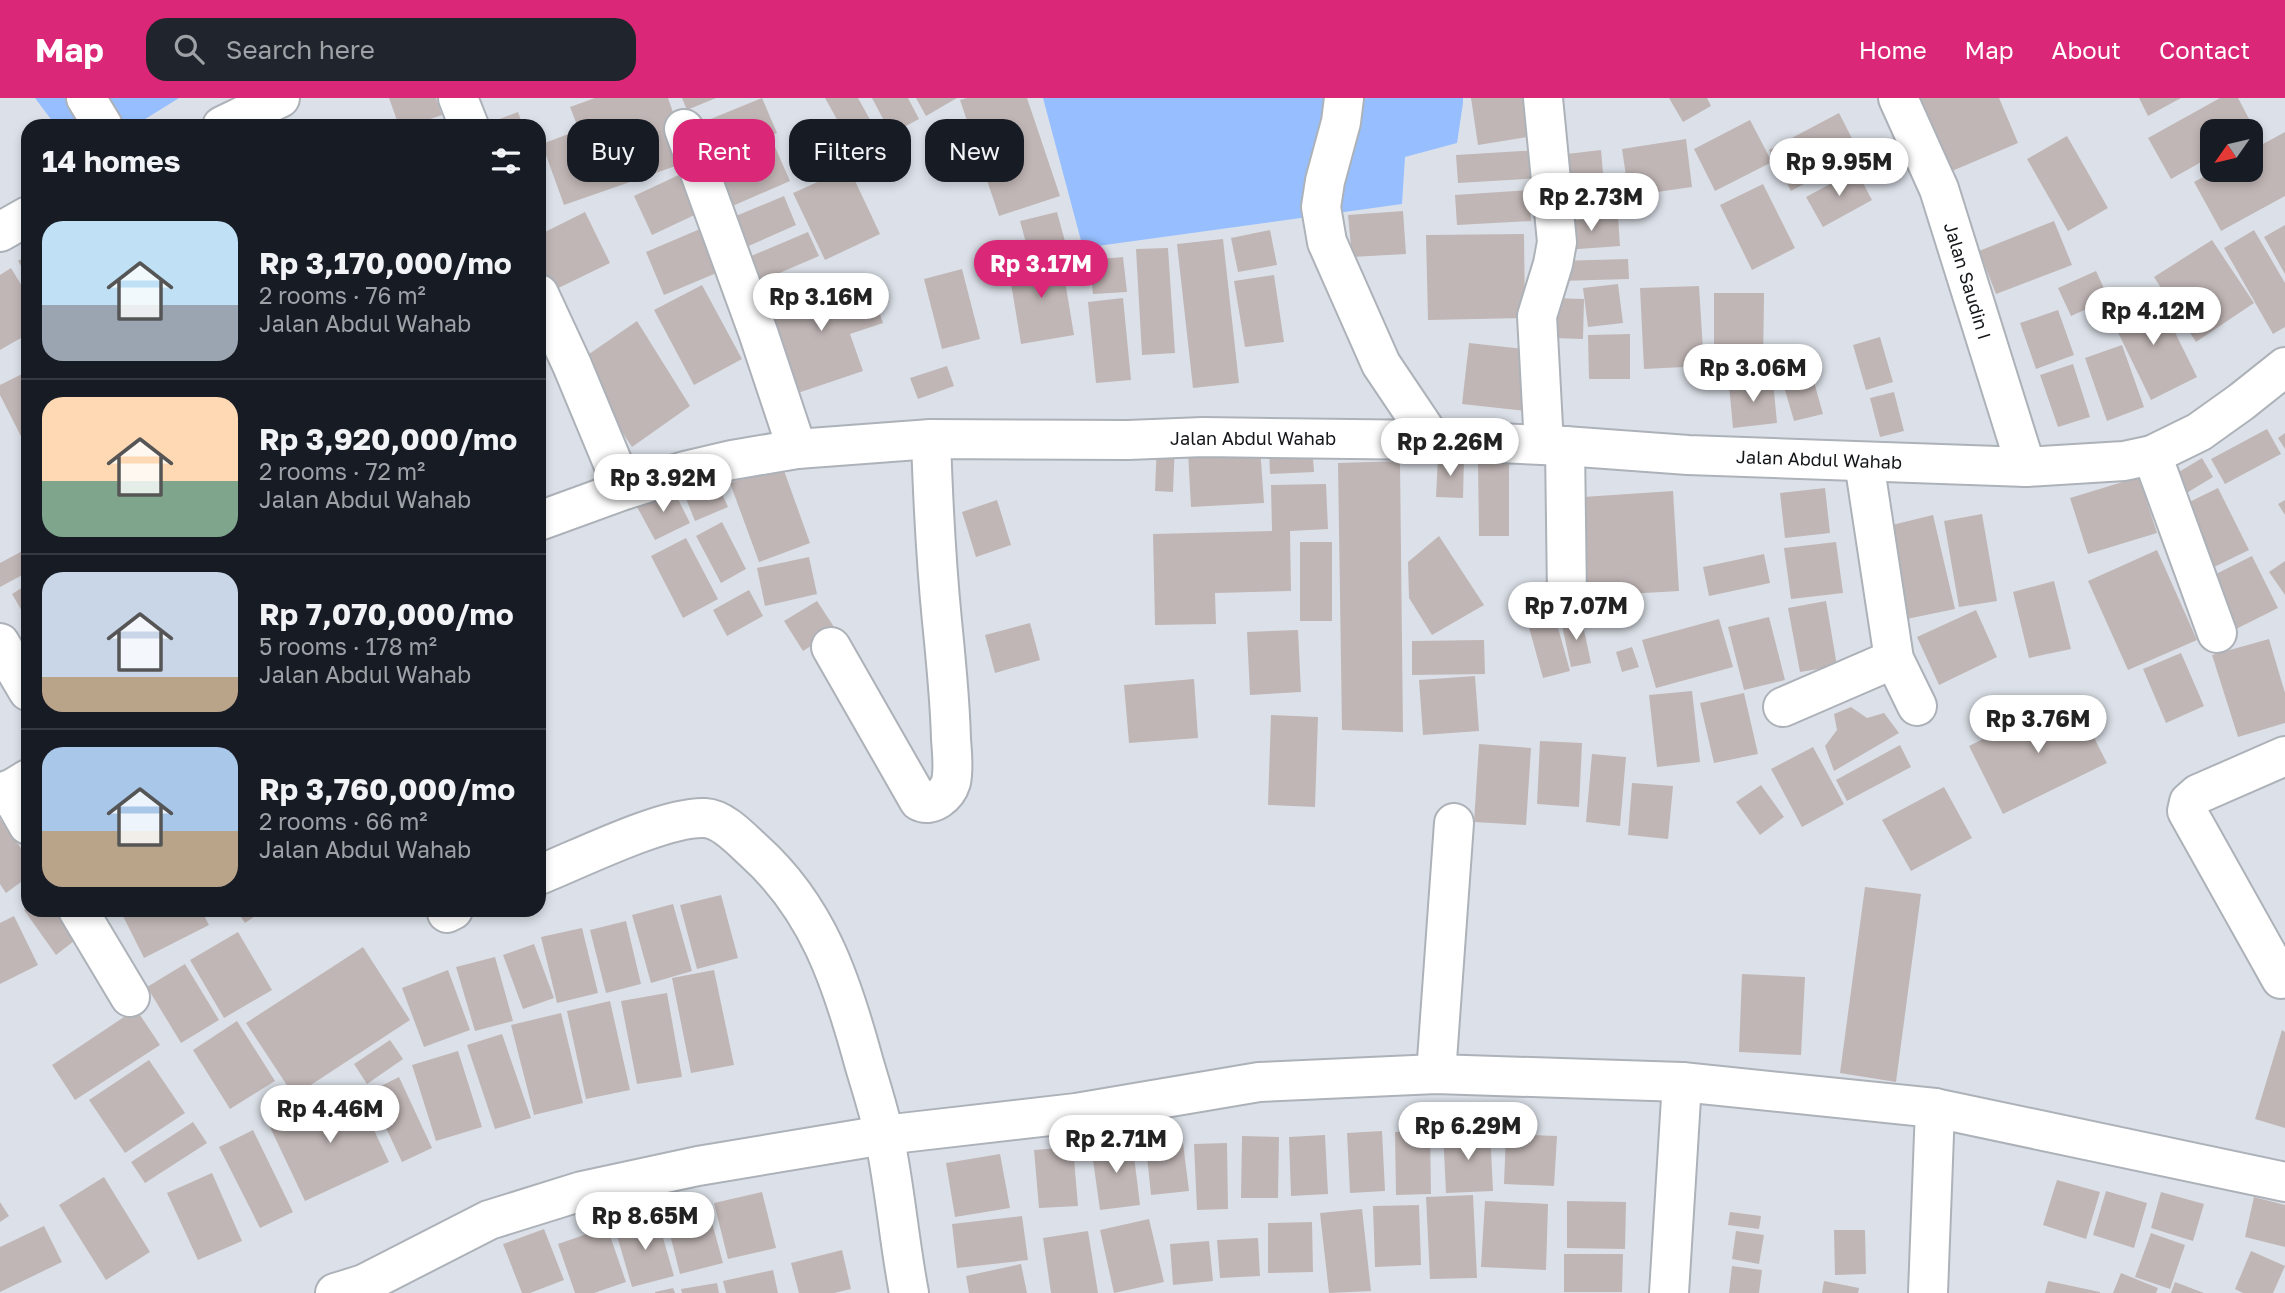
<!DOCTYPE html>
<meta charset="utf-8">
<style>
:root{--surface:#171b24;--page:#20242c;--text:#f1f3f6;--muted:#9ea1a6;--line:#363941;--accent:#db2777}
body{margin:0;font-family:"Golos Text",sans-serif;background:var(--page);color:var(--text);height:100vh;display:flex;flex-direction:column;font-size:26px;white-space:nowrap}
*{box-sizing:border-box;margin:0}
p{font-size:23px;color:var(--muted)}
.icon{flex:none;width:38px;height:38px;fill:none;stroke:currentColor;stroke-width:2;stroke-linecap:round;stroke-linejoin:round}
.map{position:relative;flex:1;overflow:hidden}
.drawer{position:absolute;left:21px;top:21px;width:525px;height:798px;display:flex;flex-direction:column;background:var(--surface);border-radius:21px;box-shadow:0 4px 10px #0003}
.drawer>*{flex:none}
.hud{position:absolute;left:567px;top:21px;width:665px;height:63px;display:flex;gap:14px}
.needle{width:46px;rotate:236deg}
.fabs{position:absolute;left:2200px;top:21px;display:grid;gap:14px}
.fabs a{display:grid;place-items:center;width:63px;height:63px;border-radius:14px;background:var(--surface);box-shadow:0 4px 10px #0003;font-size:35px}
.price{position:absolute;translate:-50% -60px;padding:0 16px;border-radius:24px;background:#fff;color:#222;font-size:23px;line-height:46px;filter:drop-shadow(0 2px 4px #0008)}
.price::after{content:'';position:absolute;left:50%;top:42px;width:21px;height:16px;margin-left:-10px;background:inherit;clip-path:polygon(0 0,100% 0,50% 100%)}
.price.selected{background:var(--accent);color:#fff}
ul{padding:0;list-style:none}
li{display:flex;align-items:center;gap:21px;height:175px;padding:0 21px}
li+li{border-top:2px solid var(--line)}
li span{display:grid;place-items:center;flex:none;width:196px;height:140px;border-radius:21px;color:#555}
li>.icon{margin-inline-start:auto}
span .icon{width:84px;height:84px;fill:#fffc;stroke-width:1}
li b{font-size:30px}
h2{display:flex;justify-content:space-between;align-items:center;height:84px;padding:0 21px;font-size:30px}
.pill{padding:0 24px;border-radius:21px;background:var(--surface);box-shadow:0 4px 10px #0003;font-size:24px;line-height:63px}
.pill.selected{background:var(--accent);color:#fff}
header{display:flex;align-items:center;gap:42px;box-sizing:border-box;height:98px;padding:0 35px;background:var(--accent);color:#fff}
header strong{font-size:33px}
nav{display:flex;gap:38px;margin-inline-start:auto;font-size:24px}
.search{width:490px;height:63px;background:var(--page);display:flex;align-items:center;gap:18px;box-sizing:border-box;padding:0 24px;border-radius:21px;color:var(--muted);font-size:26px}
.map>svg:first-child{display:block}
.green{fill:#97bfff}
.building{fill:#c0b6b5}
.lines{fill:none;stroke-linecap:round;stroke-linejoin:round}
.minor-casing{stroke:#adb2b9;stroke-width:42}
.tertiary-casing{stroke:#adb2b9;stroke-width:42}
.minor{stroke:#fff;stroke-width:38}
.tertiary{stroke:#fff;stroke-width:38}
.labels{text-anchor:middle;stroke-width:7;stroke-linejoin:round;paint-order:stroke}
.street-label{font-size:18px;fill:#141619;stroke:#fff}
</style>
<header>
<strong>Map</strong>
<div class="search"><svg class="icon" aria-label="search" viewBox="0 0 24 24"><circle cx="10" cy="10" r="6"/><path d="M15 15l6 6"/></svg>Search here</div>
<nav><a>Home</a><a>Map</a><a>About</a><a>Contact</a></nav>
</header>
<div class="map">
<svg width="2285" height="1195" viewBox="0 0 2285 1195">
<rect width="100%" height="100%" fill="#dce1e9"/>
<g class="green">
<path d="M35,0H179L134,28H56Z"/>
<path d="M1043,0H1463V5L1457,45L1405,59L1402,106L1083,150Z"/>
</g>
<g class="building">
<path d="M389,0H436L442,17L410,28H399Z"/>
<path d="M595,0H668L690,63L564,107L542,46L579,32L570,9Z"/>
<path d="M682,0H716L687,12Z"/>
<path d="M762,0L777,35L707,65L691,29Z"/>
<path d="M825,0H858L883,45L858,59Z"/>
<path d="M872,0H908L919,21L891,36Z"/>
<path d="M916,0H957L926,18Z"/>
<path d="M967,0H1027L1060,98L999,118L960,2Z"/>
<path d="M1471,0H1534L1540,37L1478,47Z"/>
<path d="M1669,0H1707L1711,8L1683,24Z"/>
<path d="M1912,0H1999L2018,45L1945,76Z"/>
<path d="M2139,0H2181L2148,18Z"/>
<path d="M2220,0H2238L2256,34L2250,37V33H2212V58L2171,81L2148,40Z"/>
<path d="M518,14L523,28H481Z"/>
<path d="M1839,15L1860,56L1791,93L1769,52Z"/>
<path d="M1750,22L1772,64L1715,93L1694,51Z"/>
<path d="M2285,34V98L2221,133L2194,84L2216,72H2250V53Z"/>
<path d="M2067,38L2108,110L2068,133L2027,61Z"/>
<path d="M1686,41L1692,89L1629,98L1622,51Z"/>
<path d="M775,49L790,83L728,110L713,76Z"/>
<path d="M1539,52L1542,80L1458,85L1456,57Z"/>
<path d="M1601,52L1605,98L1563,103L1558,57Z"/>
<path d="M849,70L880,136L825,162L793,95Z"/>
<path d="M1856,72L1872,102L1823,129L1806,99Z"/>
<path d="M685,74L703,113L652,137L634,98Z"/>
<path d="M1763,86L1795,150L1752,172L1720,107Z"/>
<path d="M1529,92L1531,123L1457,127L1455,97Z"/>
<path d="M784,98L796,127L744,150L731,120Z"/>
<path d="M1403,113L1406,156L1352,159L1348,117Z"/>
<path d="M585,114L610,165L544,197L539,187V137Z"/>
<path d="M1057,114L1066,147L1029,156L1020,123Z"/>
<path d="M1618,119L1620,148L1565,152L1562,123Z"/>
<path d="M2054,123L2072,167L1996,196L1979,153Z"/>
<path d="M2285,127V176L2264,139Z"/>
<path d="M707,128L726,171L664,197L646,154Z"/>
<path d="M1270,132L1277,167L1238,174L1231,140Z"/>
<path d="M2254,132L2285,185V229L2273,236L2224,150Z"/>
<path d="M808,134L819,158L754,186L744,161Z"/>
<path d="M1524,136L1525,220L1428,222L1426,137Z"/>
<path d="M1223,141L1239,285L1193,290L1177,146Z"/>
<path d="M2212,142L2254,205L2196,244L2154,179Z"/>
<path d="M1168,150L1175,255L1142,257L1136,151Z"/>
<path d="M28,157V179L18,163Z"/>
<path d="M1061,159L1074,237L1021,246L1008,167Z"/>
<path d="M1123,159L1127,194L1093,196L1089,162Z"/>
<path d="M1628,161L1629,181L1559,183L1558,163Z"/>
<path d="M11,170L28,198V236L0,252V177Z"/>
<path d="M962,171L980,241L942,251L924,181Z"/>
<path d="M2096,173L2109,201L2071,218L2058,190Z"/>
<path d="M866,176L883,225L850,236L863,273L789,298L760,212Z"/>
<path d="M1274,177L1284,244L1245,249L1234,183Z"/>
<path d="M1618,186L1623,225L1588,229L1583,190Z"/>
<path d="M702,187L742,261L694,287L654,212Z"/>
<path d="M1699,188L1704,268L1644,271L1640,190Z"/>
<path d="M1714,195H1764L1763,272L1714,271Z"/>
<path d="M2156,196L2197,279L2151,302L2110,218Z"/>
<path d="M1123,200L1131,282L1096,285L1088,204Z"/>
<path d="M1553,200L1584,201L1583,241L1552,240Z"/>
<path d="M2058,212L2074,257L2036,271L2020,225Z"/>
<path d="M637,223L690,308L632,349L576,265Z"/>
<path d="M1630,236V281H1589L1588,237Z"/>
<path d="M1880,239L1893,284L1866,292L1853,247Z"/>
<path d="M1469,245L1534,252L1527,313L1462,306Z"/>
<path d="M2122,247L2144,309L2107,323L2085,260Z"/>
<path d="M1809,266L1823,316L1794,323L1780,275Z"/>
<path d="M2073,266L2090,319L2058,329L2040,277Z"/>
<path d="M947,268L954,288L918,301L910,280Z"/>
<path d="M28,273V352L0,297V287Z"/>
<path d="M1773,283L1777,325L1733,330L1729,287Z"/>
<path d="M1894,294L1904,333L1880,339L1870,300Z"/>
<path d="M2267,331L2281,356L2225,386L2211,361Z"/>
<path d="M2285,335V351L2278,340Z"/>
<path d="M1157,344L1175,345L1173,394L1155,393Z"/>
<path d="M1312,348L1314,374L1270,376L1269,350Z"/>
<path d="M1260,349L1264,405L1191,409L1188,354Z"/>
<path d="M1438,359L1464,360L1463,400L1436,399Z"/>
<path d="M2202,360L2213,379L2185,396L2174,377Z"/>
<path d="M1400,363L1403,634L1342,632L1338,365Z"/>
<path d="M1478,364H1509V438H1479Z"/>
<path d="M782,367L810,445L759,464L730,385Z"/>
<path d="M714,378L728,409L695,423L682,391Z"/>
<path d="M2139,379L2157,435L2088,456L2070,400Z"/>
<path d="M1326,386L1328,431L1290,433L1291,493L1215,495L1216,526L1155,527L1153,436L1272,433L1271,387Z"/>
<path d="M672,389L690,425L655,442L636,407Z"/>
<path d="M1825,390L1830,435L1785,440L1780,395Z"/>
<path d="M2218,390L2249,452L2206,473L2175,411Z"/>
<path d="M1673,393L1679,493L1575,499L1568,400Z"/>
<path d="M997,402L1011,447L976,459L962,414Z"/>
<path d="M2285,402V417L2278,406Z"/>
<path d="M1982,416L1997,503L1959,509L1944,423Z"/>
<path d="M1933,417L1955,511L1897,523L1888,428Z"/>
<path d="M722,424L746,471L721,485L696,438Z"/>
<path d="M1439,438L1484,507L1432,537L1409,500L1408,464Z"/>
<path d="M686,440L718,501L683,520L651,458Z"/>
<rect x="1300" y="444" width="32" height="79"/>
<path d="M1836,444L1843,495L1791,501L1784,450Z"/>
<path d="M28,450V474L0,489V465Z"/>
<path d="M2157,452L2197,542L2128,572L2088,483Z"/>
<path d="M1764,456L1770,485L1709,498L1703,469Z"/>
<path d="M2252,458L2278,510L2228,535L2202,483Z"/>
<path d="M809,459L817,496L765,508L757,470Z"/>
<path d="M2285,463V497L2269,474Z"/>
<path d="M2054,483L2071,551L2029,560L2013,494Z"/>
<path d="M28,486V519L26,520L12,496Z"/>
<path d="M749,492L763,518L727,538L713,512Z"/>
<path d="M817,503L836,532L803,553L784,523Z"/>
<path d="M1826,503L1837,568L1800,574L1788,510Z"/>
<path d="M1552,508L1570,573L1543,580L1525,515Z"/>
<path d="M1976,512L1997,559L1939,587L1917,539Z"/>
<path d="M1581,518L1591,565L1571,569L1561,523Z"/>
<path d="M1769,519L1785,582L1744,592L1728,529Z"/>
<path d="M1719,521L1733,569L1656,590L1642,542Z"/>
<path d="M1030,525L1040,562L995,575L985,537Z"/>
<path d="M1298,532L1301,594L1250,597L1247,534Z"/>
<path d="M2269,541L2285,595V625L2238,639L2212,557Z"/>
<path d="M1484,542L1485,576L1412,577V543Z"/>
<path d="M1632,549L1639,569L1622,574L1616,554Z"/>
<path d="M2181,555L2204,608L2166,625L2143,571Z"/>
<path d="M1475,578L1479,633L1423,637L1419,582Z"/>
<path d="M1194,581L1198,640L1129,645L1124,587Z"/>
<path d="M1692,593L1700,664L1657,669L1649,597Z"/>
<path d="M1744,595L1758,656L1714,665L1700,605Z"/>
<path d="M2072,597L2107,665L2003,716L1969,648Z"/>
<path d="M1851,609L1867,620L1884,615L1899,635L1834,673L1825,648L1837,632L1834,616Z"/>
<path d="M1271,617L1318,619L1315,709L1268,707Z"/>
<path d="M1540,643L1582,645L1579,709L1537,706Z"/>
<path d="M1479,646L1531,650L1526,727L1474,724Z"/>
<path d="M1900,647L1911,669L1847,703L1836,682Z"/>
<path d="M1813,649L1844,706L1802,729L1771,671Z"/>
<path d="M1592,656L1626,659L1620,728L1586,724Z"/>
<path d="M1632,685L1673,688L1668,741L1628,737Z"/>
<path d="M1761,687L1784,719L1760,737L1736,704Z"/>
<path d="M1944,689L1972,740L1911,773L1882,722Z"/>
<path d="M0,721L28,760V779L6,795L0,786Z"/>
<path d="M1865,789L1921,796L1896,984L1840,975Z"/>
<path d="M721,797L738,860L697,871L680,807Z"/>
<path d="M673,806L692,873L651,885L632,817Z"/>
<path d="M28,809V812H65L83,836L56,857L24,812Z"/>
<path d="M120,812H201L209,827L144,860Z"/>
<path d="M236,812H264L245,825Z"/>
<path d="M14,818L38,867L0,886V825Z"/>
<path d="M626,823L641,886L606,895L590,832Z"/>
<path d="M582,830L598,895L557,905L541,839Z"/>
<path d="M238,834L272,892L224,920L190,862Z"/>
<path d="M534,846L554,900L523,911L503,857Z"/>
<path d="M363,849L410,922L294,998L246,925Z"/>
<path d="M495,859L513,923L475,933L456,869Z"/>
<path d="M185,866L219,922L181,945L147,889Z"/>
<path d="M448,872L470,932L424,949L402,890Z"/>
<path d="M714,872L734,967L691,975L672,880Z"/>
<path d="M1742,876L1805,879L1801,957L1739,954Z"/>
<path d="M667,895L682,979L637,986L621,903Z"/>
<path d="M610,903L630,992L586,1001L567,913Z"/>
<path d="M136,911L160,947L75,1002L52,967Z"/>
<path d="M561,915L583,1005L534,1017L511,927Z"/>
<path d="M237,923L275,983L230,1011L193,952Z"/>
<path d="M2282,932L2285,934V1030L2255,1021Z"/>
<path d="M502,936L531,1020L495,1031L467,947Z"/>
<path d="M390,942L403,961L367,986L354,966Z"/>
<path d="M458,953L482,1029L436,1043L412,967Z"/>
<path d="M149,962L185,1015L125,1055L89,1002Z"/>
<path d="M399,979L432,1050L402,1064L369,994Z"/>
<path d="M354,990L389,1064L305,1103L270,1029Z"/>
<path d="M193,1024L207,1045L145,1085L131,1064Z"/>
<path d="M253,1032L293,1114L260,1130L219,1049Z"/>
<path d="M1490,1032L1493,1093L1446,1095L1443,1034Z"/>
<path d="M1382,1033L1385,1093L1350,1095L1347,1035Z"/>
<path d="M1430,1033L1431,1096L1396,1097L1395,1034Z"/>
<path d="M1506,1036L1557,1038L1554,1088L1504,1086Z"/>
<path d="M1325,1037L1328,1096L1291,1098L1289,1039Z"/>
<path d="M1242,1038L1279,1039L1278,1100H1241Z"/>
<path d="M1132,1042L1140,1107L1100,1112L1091,1048Z"/>
<path d="M1183,1045L1189,1093L1151,1097L1146,1049Z"/>
<path d="M1227,1045L1228,1111L1197,1112L1194,1046Z"/>
<path d="M1073,1049L1078,1108L1039,1110L1034,1052Z"/>
<path d="M1000,1056L1010,1110L955,1119L946,1065Z"/>
<path d="M212,1075L242,1143L198,1162L167,1095Z"/>
<path d="M104,1079L150,1154L106,1182L59,1107Z"/>
<path d="M2057,1082L2100,1094L2086,1141L2043,1127Z"/>
<path d="M2106,1093L2147,1105L2134,1150L2093,1137Z"/>
<path d="M762,1094L776,1150L728,1161L714,1105Z"/>
<path d="M2161,1094L2204,1106L2193,1143L2151,1130Z"/>
<path d="M1473,1097L1477,1180L1430,1181L1426,1099Z"/>
<path d="M2254,1099L2285,1107V1149L2245,1139Z"/>
<path d="M1485,1103L1548,1106L1546,1172L1481,1169Z"/>
<path d="M1567,1103L1626,1104L1625,1151L1567,1150Z"/>
<path d="M0,1104L9,1118L0,1124Z"/>
<path d="M707,1106L723,1165L680,1176L665,1117Z"/>
<path d="M1419,1107L1421,1167L1375,1169L1373,1108Z"/>
<path d="M1362,1111L1371,1193L1329,1195L1320,1115Z"/>
<path d="M1730,1114L1761,1118L1759,1131L1728,1127Z"/>
<path d="M1022,1118L1028,1162L957,1170L952,1126Z"/>
<path d="M657,1119L674,1178L632,1189L615,1131Z"/>
<path d="M1149,1121L1164,1184L1114,1195L1100,1132Z"/>
<path d="M1312,1124L1313,1174L1268,1175V1125Z"/>
<path d="M44,1128L62,1164L0,1194V1149Z"/>
<path d="M607,1129L626,1184L594,1195H575L558,1146Z"/>
<path d="M544,1131L564,1182L530,1195H522L503,1146Z"/>
<path d="M1834,1132H1865L1866,1176L1835,1177Z"/>
<path d="M1088,1133L1098,1195H1051L1043,1140Z"/>
<path d="M1736,1133L1764,1137L1759,1166L1732,1161Z"/>
<path d="M2151,1135L2185,1147L2170,1191L2135,1179Z"/>
<path d="M1258,1140L1260,1178L1220,1180L1217,1142Z"/>
<path d="M1209,1143L1213,1183L1173,1187L1170,1146Z"/>
<path d="M842,1152L851,1191L834,1195H799L791,1165Z"/>
<path d="M2251,1153L2285,1168L2273,1195H2243L2235,1191Z"/>
<path d="M1564,1156H1623L1622,1194H1564Z"/>
<path d="M1021,1166L1027,1195H969L966,1178Z"/>
<path d="M1732,1168L1762,1172L1759,1195H1729Z"/>
<path d="M773,1172L778,1195H726L723,1183Z"/>
<path d="M2121,1175L2158,1190L2156,1195H2113Z"/>
<path d="M1824,1183L1859,1190L1858,1195H1822Z"/>
<path d="M2048,1183L2100,1194V1195H2045Z"/>
<path d="M2175,1184L2204,1195H2171Z"/>
<path d="M717,1185L719,1195H682L681,1191Z"/>
<path d="M673,1190L675,1195H655V1194Z"/>
</g>
<g class="lines">
<defs>
<g id="minor">
<path d="M86,0L103,28"/>
<path d="M458,0L469,28"/>
<path d="M1344,0L1341,24L1325,83L1321,109L1327,144L1381,266L1432,342"/>
<path d="M1543,0L1557,144L1553,166L1537,218L1544,347"/>
<path d="M1898,0L1939,91L2026,369"/>
<path d="M222,28L280,0"/>
<path d="M684,31L758,234L797,351"/>
<path d="M0,134L28,118"/>
<path d="M539,196L572,267L624,392"/>
<path d="M1565,348L1567,498"/>
<path d="M2152,357L2217,535"/>
<path d="M1864,364L1894,561L1917,608"/>
<path d="M0,545L28,593"/>
<path d="M831,549L919,703C932,710 947,697 951,684C954,670 952,655 951,641C950,601 946,563 942,523C936,463 933,402 931,341"/>
<path d="M1783,609L1894,561"/>
<path d="M8,692L28,727"/>
<path d="M539,777C579,761 665,718 705,720C723,721 740,740 753,752C818,810 842,884 864,965C871,989 879,1013 884,1037C895,1089 899,1143 909,1195"/>
<path d="M78,812L130,899"/>
<path d="M447,815L453,812"/>
<path d="M2281,881L2187,713L2189,704L2198,696L2285,658"/>
<path d="M1436,976L1454,725"/>
<path d="M335,1195L364,1186L489,1122L582,1093L698,1068L884,1037L1076,1015L1259,984L1436,976L1682,984L1935,1010L2285,1084"/>
<path d="M1669,1195L1682,984"/>
<path d="M1928,1195L1935,1010"/>
</g>
<g id="tertiary">
<path d="M539,423L624,392L685,373L732,362L797,351L931,341L1128,342L1203,339L1432,342L1565,348L1688,357L2026,369L2124,363L2152,357L2199,334L2241,304L2285,269"/>
<path d="M0,698L28,681"/>
</g>
</defs>
<use href="#minor" class="minor-casing"/>
<use href="#tertiary" class="tertiary-casing"/>
<use href="#minor" class="minor"/>
<use href="#tertiary" class="tertiary"/>
</g>
<g class="labels">
<g class="street-label">
<text transform="translate(1967 183) rotate(73)" y="6">Jalan Saudin I</text>
<text x="1253" y="347">Jalan Abdul Wahab</text>
<text transform="translate(1819 362) rotate(2)" y="6">Jalan Abdul Wahab</text>
</g>
</g>
</svg>
<div class="fabs">
<a><svg class="needle" viewBox="-14 -14 28 28"><path d="M0-13l5 13h-10z" fill="#e53935"/><path d="M0 13l5-13h-10z" fill="#9ea1a6"/></svg></a>
</div>
<b class="price" style="left:1839px;top:100px">Rp 9.95M</b>
<b class="price" style="left:1591px;top:135px">Rp 2.73M</b>
<b class="price selected" style="left:1041px;top:202px">Rp 3.17M</b>
<b class="price" style="left:821px;top:235px">Rp 3.16M</b>
<b class="price" style="left:2153px;top:249px">Rp 4.12M</b>
<b class="price" style="left:1753px;top:306px">Rp 3.06M</b>
<b class="price" style="left:1450px;top:380px">Rp 2.26M</b>
<b class="price" style="left:663px;top:416px">Rp 3.92M</b>
<b class="price" style="left:1576px;top:544px">Rp 7.07M</b>
<b class="price" style="left:2038px;top:657px">Rp 3.76M</b>
<b class="price" style="left:330px;top:1047px">Rp 4.46M</b>
<b class="price" style="left:1468px;top:1064px">Rp 6.29M</b>
<b class="price" style="left:1116px;top:1077px">Rp 2.71M</b>
<b class="price" style="left:645px;top:1154px">Rp 8.65M</b>
<div class="hud">
<a class="pill">Buy</a>
<a class="pill selected">Rent</a>
<a class="pill">Filters</a>
<a class="pill">New</a>
</div>
<section class="drawer">
<h2>14 homes<svg class="icon" aria-label="filters" viewBox="0 0 24 24"><path d="M4 7h16M4 17h16"/><circle cx="9" cy="7" r="2"/><circle cx="15" cy="17" r="2"/></svg></h2>
<ul>
<li><span style="background:linear-gradient(#bfe0f5 60%,#9aa5b1 0)"><svg class="icon" aria-label="home" viewBox="0 0 24 24"><path d="M3 11l9-7 9 7M6 9v11h12V9"/></svg></span><div><b>Rp 3,170,000/mo</b><p>2 rooms · 76 m²</p><p>Jalan Abdul Wahab</p></div></li>
<li><span style="background:linear-gradient(#ffd9b3 60%,#7fa58c 0)"><svg class="icon" aria-label="home" viewBox="0 0 24 24"><path d="M3 11l9-7 9 7M6 9v11h12V9"/></svg></span><div><b>Rp 3,920,000/mo</b><p>2 rooms · 72 m²</p><p>Jalan Abdul Wahab</p></div></li>
<li><span style="background:linear-gradient(#c9d6e8 75%,#b9a48a 0)"><svg class="icon" aria-label="home" viewBox="0 0 24 24"><path d="M3 11l9-7 9 7M6 9v11h12V9"/></svg></span><div><b>Rp 7,070,000/mo</b><p>5 rooms · 178 m²</p><p>Jalan Abdul Wahab</p></div></li>
<li><span style="background:linear-gradient(#a9c7e8 60%,#b9a48a 0)"><svg class="icon" aria-label="home" viewBox="0 0 24 24"><path d="M3 11l9-7 9 7M6 9v11h12V9"/></svg></span><div><b>Rp 3,760,000/mo</b><p>2 rooms · 66 m²</p><p>Jalan Abdul Wahab</p></div></li>
</ul>
</section>
</div>
